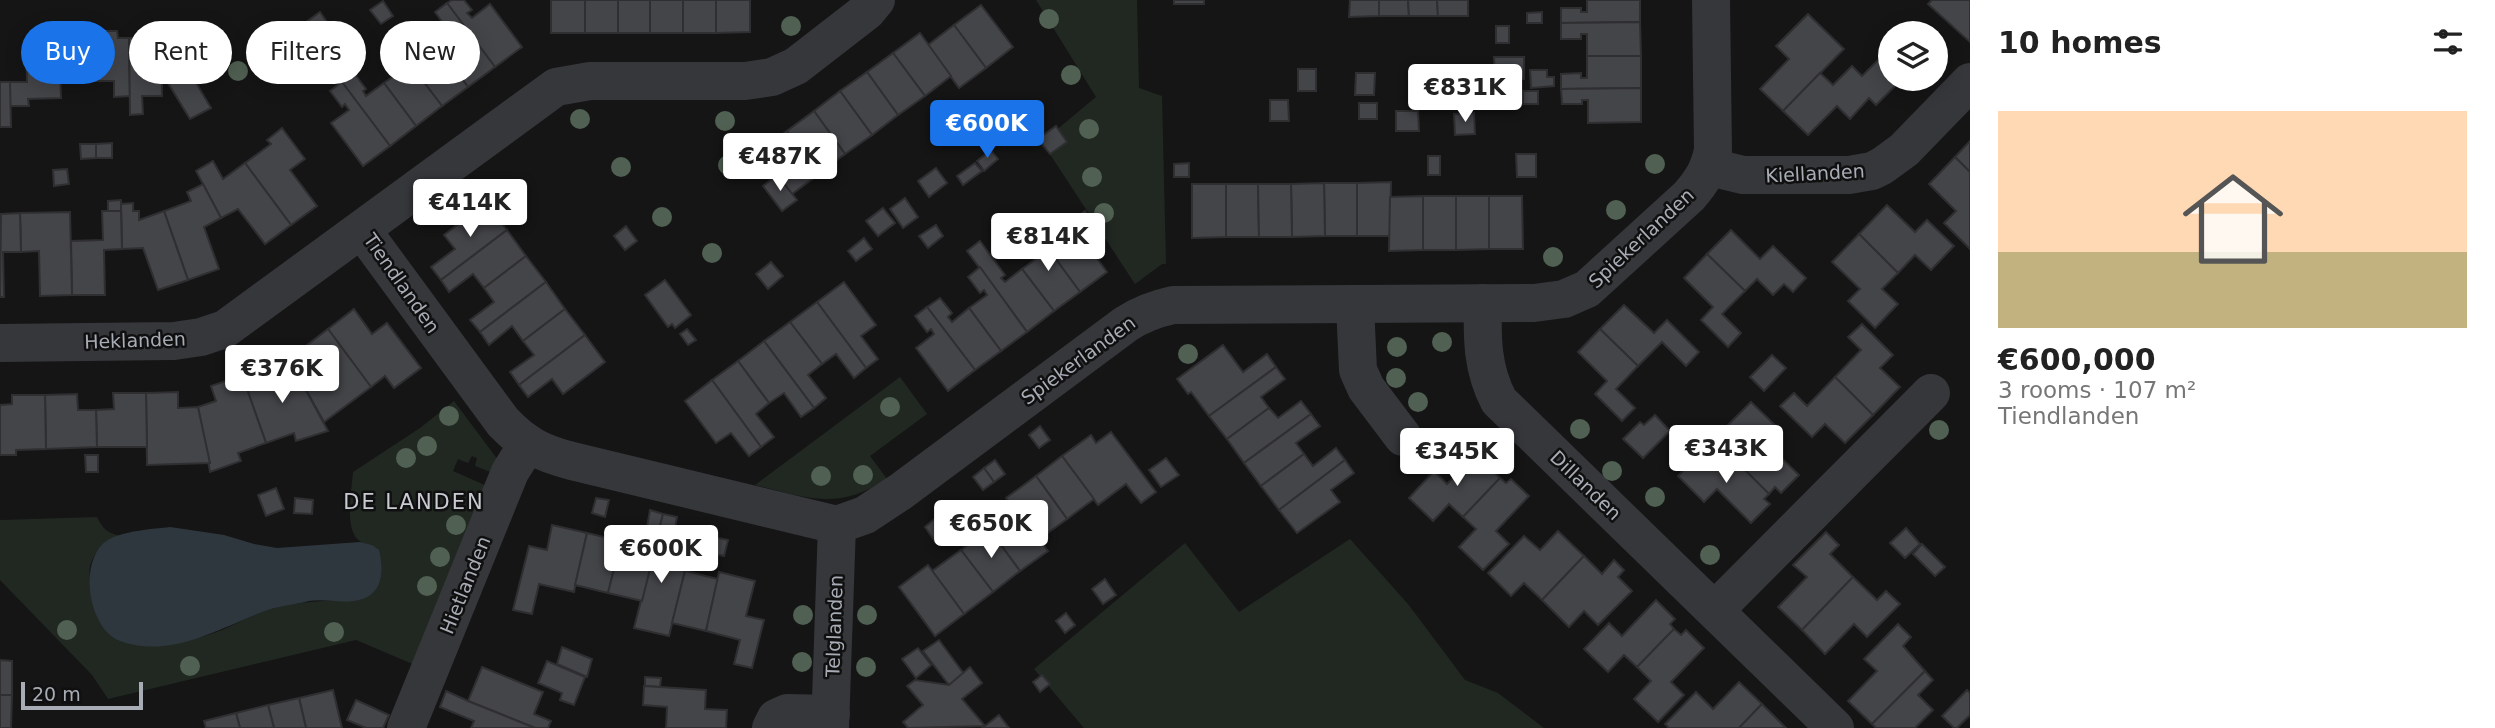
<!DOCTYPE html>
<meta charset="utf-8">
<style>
:root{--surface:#fff;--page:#f2f2f2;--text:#222;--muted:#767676;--line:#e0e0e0;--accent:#1a73e8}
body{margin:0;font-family:"DejaVu Sans",sans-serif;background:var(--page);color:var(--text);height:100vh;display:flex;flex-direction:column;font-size:26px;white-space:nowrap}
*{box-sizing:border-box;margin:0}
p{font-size:23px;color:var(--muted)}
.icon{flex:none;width:38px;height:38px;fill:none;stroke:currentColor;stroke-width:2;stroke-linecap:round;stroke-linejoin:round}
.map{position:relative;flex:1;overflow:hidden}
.side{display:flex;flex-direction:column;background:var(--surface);width:525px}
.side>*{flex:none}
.top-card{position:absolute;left:21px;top:21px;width:665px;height:63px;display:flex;gap:14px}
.fabs{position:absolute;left:1878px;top:21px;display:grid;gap:14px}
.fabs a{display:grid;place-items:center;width:70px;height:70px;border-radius:50%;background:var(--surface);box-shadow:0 4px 18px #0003;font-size:35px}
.scale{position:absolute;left:21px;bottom:18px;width:122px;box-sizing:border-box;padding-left:7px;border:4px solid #a8acb5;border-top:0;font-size:19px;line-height:24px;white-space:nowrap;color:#a8acb5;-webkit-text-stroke:5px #101011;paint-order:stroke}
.price{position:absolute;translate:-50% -60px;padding:0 16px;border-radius:7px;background:#fff;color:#222;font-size:23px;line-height:46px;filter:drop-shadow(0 2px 4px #0008)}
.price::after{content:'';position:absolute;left:50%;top:42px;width:21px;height:16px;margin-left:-10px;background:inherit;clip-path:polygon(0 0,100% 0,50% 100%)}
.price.current{background:var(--accent);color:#fff}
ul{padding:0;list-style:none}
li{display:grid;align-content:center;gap:14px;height:371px;padding:0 28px}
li+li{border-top:2px solid var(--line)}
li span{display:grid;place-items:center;height:217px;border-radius:0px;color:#555}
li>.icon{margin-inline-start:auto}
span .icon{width:126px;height:126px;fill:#fffc;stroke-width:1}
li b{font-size:30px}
h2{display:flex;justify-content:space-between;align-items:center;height:84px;padding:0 28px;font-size:30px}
.pill{padding:0 24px;border-radius:32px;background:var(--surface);box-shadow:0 4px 18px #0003;font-size:24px;line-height:63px}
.pill.current{background:var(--accent);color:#fff}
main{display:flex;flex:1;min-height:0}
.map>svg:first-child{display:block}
.green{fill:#212822}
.water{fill:#2f373e}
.building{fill:#444549;stroke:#2f2f32;stroke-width:2}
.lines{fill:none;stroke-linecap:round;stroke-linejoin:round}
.minor{stroke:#36373b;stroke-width:38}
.tree{fill:#506052}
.labels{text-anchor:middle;stroke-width:5;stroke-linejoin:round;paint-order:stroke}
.street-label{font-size:19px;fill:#a8acb5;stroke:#101011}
.neighbourhood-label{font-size:21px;letter-spacing:2px;fill:#c9cbd2;stroke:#101011}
</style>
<main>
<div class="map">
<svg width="1970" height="728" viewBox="0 0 1970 728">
<rect width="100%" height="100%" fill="#151516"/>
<g class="green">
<path d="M1036,0H1137L1139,88L1162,96L1166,264H1162L1135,284L1042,142L1096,97Z"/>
<path d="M900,377L927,414L870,456L887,479C838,511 808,498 755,485Z"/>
<path d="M454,401L498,460L493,473L475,466L477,458L472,456L468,463L458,459L453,471L487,486L415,665L356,640L108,699L92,675L0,580V520L97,517C103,529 107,533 121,536C104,541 86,558 90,578C92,592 111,625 117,640C152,649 189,643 222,630C237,624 251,615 266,610C296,602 326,600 356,600L372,545C368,544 364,544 361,542C343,532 352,489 353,472L420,428Z"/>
<path d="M1350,539L1408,604L1465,680L1498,693L1544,728H1084L1034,669L1185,543L1239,612Z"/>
</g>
<path class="water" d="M170,527L224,535L254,544L277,548L360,542L372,545L379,550C383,566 384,588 367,597C350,606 327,598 309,601C294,605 277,606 262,612C218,629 169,659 120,641C88,629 77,559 108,540C122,531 153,529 170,527Z"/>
<g class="building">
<path d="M452,0H464L472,10L467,13L472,18L490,4L522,47L495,67L447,3Z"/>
<rect x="551" y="0" width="34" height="33"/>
<rect x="585" y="0" width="33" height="33"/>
<rect x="618" y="0" width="32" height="33"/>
<rect x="650" y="0" width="33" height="33"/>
<rect x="683" y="0" width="33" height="33"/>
<path d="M716,0H750V32L716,33Z"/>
<rect x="1174" y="0" width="30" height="4"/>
<path d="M1350,0H1379V16L1349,17Z"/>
<path d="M1379,0H1408L1409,16H1379Z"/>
<path d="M1408,0H1437L1438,16H1409Z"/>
<path d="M1437,0H1468V16H1438Z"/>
<path d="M1587,0H1640V22L1561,23V8H1581V12H1587Z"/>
<path d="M1932,0H1970V42L1928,4Z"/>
<path d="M383,1L393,16L381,24L370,10Z"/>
<path d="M447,3L495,67L468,87L436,44L454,31L451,26L447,29L435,12Z"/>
<path d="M981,5L1013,47L986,68L954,25Z"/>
<path d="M320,12L331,28L303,49L291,33Z"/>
<path d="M1542,12V23H1527V13Z"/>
<path d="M1808,14L1844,49L1783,111L1760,89L1789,59L1776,46Z"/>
<path d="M1640,22L1641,56H1587V34H1581V39H1561V23Z"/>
<path d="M954,25L986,68L959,88L928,45Z"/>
<rect x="1496" y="26" width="13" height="17"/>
<path d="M93,31L94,81L60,82L58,39H70L69,32Z"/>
<path d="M93,31H117L118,38H129L130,96L114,97V81H94Z"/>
<path d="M407,33L419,49L415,52L418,58L436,44L468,87L442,106L394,43Z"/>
<path d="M920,33L951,76L925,96L893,53Z"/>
<path d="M161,37L162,96H142L143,114L130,115L129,38Z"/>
<path d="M58,39L61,98L28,99L29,106H10V82H27L26,41Z"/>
<path d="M394,43L442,106L416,126L384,83L402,70L398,65L394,68L382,52Z"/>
<path d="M893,53L925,96L898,115L867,72Z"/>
<path d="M1884,54L1890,59V79H1902L1876,105L1869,98L1850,119L1837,106L1808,135L1783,111L1820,73L1833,85L1852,66L1862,76Z"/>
<path d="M1587,56H1641V88L1561,89V74L1581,73V78H1587Z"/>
<path d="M1494,57H1524V79L1495,81Z"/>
<rect x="1298" y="69" width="18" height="22"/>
<path d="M1530,70H1547V77H1554V86L1531,88Z"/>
<path d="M189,71L211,108L190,119L168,83Z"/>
<path d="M867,72L898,115L872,135L840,91Z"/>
<rect x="1475" y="72" width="8" height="24"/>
<path d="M354,73L366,89L363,91L366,96L384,83L416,126L390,146L342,82Z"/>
<path d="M1356,73H1375L1374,95H1355Z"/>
<path d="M0,82H10L11,127H0Z"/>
<path d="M342,82L390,146L363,166L331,123L349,110L345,104L342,107L330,91Z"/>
<path d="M1641,88V122L1588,123V100H1582V104H1562L1561,89Z"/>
<path d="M840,91L872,135L845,154L814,111Z"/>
<rect x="1523" y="91" width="15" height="13"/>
<path d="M1270,100H1288L1289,121H1270Z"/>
<rect x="1359" y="103" width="18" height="16"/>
<path d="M814,111L845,154L819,174L787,131Z"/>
<path d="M1396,111H1418L1419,131H1396Z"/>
<path d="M1474,113L1475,134L1455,135L1454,114Z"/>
<path d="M1056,126L1067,142L1050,154L1038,139Z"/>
<path d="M282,128L305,159L290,170L317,206L291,225L245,163L271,144L267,140Z"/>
<path d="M787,131L819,174L792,194L760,151Z"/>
<path d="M1970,141V172L1955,157Z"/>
<path d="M112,143V158H96V144Z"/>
<path d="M80,144H96V158L81,159Z"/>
<path d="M991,150L998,159L984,171L977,161Z"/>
<path d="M1516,154H1536V177H1517Z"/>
<rect x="1428" y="156" width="12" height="19"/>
<path d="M1955,157L1970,172V249L1944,223L1956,211L1929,184Z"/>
<path d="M213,161L223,179L245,163L291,225L265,244L238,209L221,218L196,171Z"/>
<path d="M975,163L982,171L963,185L957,176Z"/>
<path d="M1189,163V177H1174V164Z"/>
<path d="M936,168L947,183L929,197L918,181Z"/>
<path d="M67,169L69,184L54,186L53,170Z"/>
<path d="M777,175L797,200L782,211L763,186Z"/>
<path d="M1391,182L1390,236H1357V183Z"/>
<path d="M1324,183H1357V236H1325Z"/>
<path d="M1324,183L1325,236L1292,237L1291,184Z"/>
<path d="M203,184L221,218L204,227L219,269L188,280L164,211L191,201L187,192Z"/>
<path d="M1192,184H1226V237L1192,238Z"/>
<path d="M1226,184H1258L1259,237H1226Z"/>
<path d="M1258,184H1291L1292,237H1259Z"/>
<rect x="1423" y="196" width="33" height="54"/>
<path d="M1423,196V250L1389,251L1390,197Z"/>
<path d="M1456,196H1489V249L1456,250Z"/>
<path d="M1489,196H1522L1523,249H1489Z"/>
<path d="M905,198L918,217L903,228L890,209Z"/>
<path d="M121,200V211H108V201Z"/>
<path d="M133,203V211H139V220L164,211L188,280L158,290L143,248L122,249L121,204Z"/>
<path d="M486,203L507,230L441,280L431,267L455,249L444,235Z"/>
<path d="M1887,205L1915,232L1927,220L1954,246L1931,270L1915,255L1898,273L1859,234Z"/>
<path d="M883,208L895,223L878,236L866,221Z"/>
<path d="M102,211H121L122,249L104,250L105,295H72L71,241L103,240Z"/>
<path d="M1085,211L1105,238L1090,249L1107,272L1080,292L1033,228L1045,219L1057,236L1054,238L1057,243L1076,230L1070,222Z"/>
<path d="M70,212L72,295L40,296L39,251L21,252L20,213Z"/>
<path d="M20,213L21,252H3L4,297H0L1,214Z"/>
<path d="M936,225L943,236L928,248L919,236Z"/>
<path d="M626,226L637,241L625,250L614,236Z"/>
<path d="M1033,228L1080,292L1054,311L1022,269L1040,256L1036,251L1033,254L1020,238Z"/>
<path d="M507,230L526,256L484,288L473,274L449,292L441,280Z"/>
<path d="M1731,230L1760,259L1773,246L1806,278L1793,292L1784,284L1773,295L1757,279L1745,291L1707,254Z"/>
<path d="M1859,234L1898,273L1882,289L1898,304L1875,328L1848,301L1860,289L1832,262Z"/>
<path d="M864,238L872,249L856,261L848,251Z"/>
<path d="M980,241L1005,275L1001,278L1005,282L1022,269L1054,311L1027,332L967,251Z"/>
<path d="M1707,254L1745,291L1722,314L1741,333L1728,347L1701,320L1713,307L1684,278Z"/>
<path d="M526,256L546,282L480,332L470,320L494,302L484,288Z"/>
<path d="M771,262L783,276L768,289L756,274Z"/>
<path d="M980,267L1027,332L1001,351L969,308L987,295L984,290L980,293L968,277Z"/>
<path d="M665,280L691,315L675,328L672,324L668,327L645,295Z"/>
<path d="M546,282L565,309L523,341L512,326L489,345L480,332Z"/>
<path d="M844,282L876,325L861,336L878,359L866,368L817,302Z"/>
<path d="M940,298L952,313L948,317L952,322L969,308L1001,351L975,370L927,307Z"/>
<path d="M817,302L866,368L854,378L836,354L822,364L790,322Z"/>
<path d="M1624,305L1654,333L1667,320L1699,352L1686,366L1662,342L1638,366L1600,329Z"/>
<path d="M927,307L975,370L948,391L916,348L934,334L931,329L927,332L915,316Z"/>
<path d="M354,309L372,334L387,323L421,368L394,388L385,376L371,387L328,329Z"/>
<path d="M565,309L585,335L519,385L510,372L534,355L523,341Z"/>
<path d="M790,322L822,364L808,375L826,398L814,408L764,341Z"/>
<path d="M1862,324L1893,355L1880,368L1900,387L1873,415L1835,377L1861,350L1848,337Z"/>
<path d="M328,329L371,387L324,422L296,372L312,361L302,349Z"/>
<path d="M687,329L696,340L688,345L680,334Z"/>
<path d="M1600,329L1638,366L1616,389L1635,408L1622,421L1595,394L1607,381L1578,352Z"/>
<path d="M585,335L605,362L563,394L552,379L528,397L519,385Z"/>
<path d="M764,341L814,408L801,417L784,393L769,403L738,361Z"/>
<path d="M1223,345L1243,372L1267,354L1276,367L1209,416L1191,392L1188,394L1177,379Z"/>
<path d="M1772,355L1786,368L1764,391L1750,377Z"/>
<path d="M738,361L769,403L756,414L774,437L761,447L712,380Z"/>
<path d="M272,364L278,379L296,372L328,431L296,441L294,433L266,443L242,375Z"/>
<path d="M1276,367L1285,379L1261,397L1269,408L1227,439L1209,416Z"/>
<path d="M242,375L266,443L238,453L241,461L210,472L198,407L216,401L211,386Z"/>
<path d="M1835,377L1873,415L1845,443L1825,424L1812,437L1780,406L1794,393L1807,406Z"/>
<path d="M712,380L761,447L749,456L731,433L716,443L685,401Z"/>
<path d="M178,392V408L198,407L210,463L147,465L146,393Z"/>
<path d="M113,393H146L147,447H97L96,410L114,409Z"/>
<path d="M77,394L78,410H96L97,447L46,449L45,395Z"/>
<path d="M12,395H45L46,449L16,450V455H0V405L12,404Z"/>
<path d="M1301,401L1311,414L1244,463L1227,439L1269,408L1278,418Z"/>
<path d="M1751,402L1777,427L1764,441L1799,475L1781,493L1775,487L1769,494L1731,456L1744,443L1727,426Z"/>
<path d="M1311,414L1320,426L1296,443L1304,454L1261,486L1244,463Z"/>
<path d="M1655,415L1670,431L1643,458L1623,439L1640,422L1644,425Z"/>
<path d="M1040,426L1050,440L1039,448L1029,435Z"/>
<path d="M1111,432L1156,492L1141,503L1126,484L1098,505L1062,456L1091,435L1096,443Z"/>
<path d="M1336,448L1345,460L1279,510L1261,486L1304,454L1313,466Z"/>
<path d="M1481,450L1500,467L1495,473L1500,478L1463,517L1449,504L1433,521L1409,498L1434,471L1447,484Z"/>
<path d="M1701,452L1718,469L1731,456L1769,494L1764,499L1770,504L1751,523L1717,489L1704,502L1678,476Z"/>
<path d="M85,455H98V472H86Z"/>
<path d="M1062,456L1094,499L1067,519L1036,476Z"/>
<path d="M1166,458L1179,475L1161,487L1149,470Z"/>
<path d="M995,460L1005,474L994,482L984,468Z"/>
<path d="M1345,460L1354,473L1331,490L1340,502L1297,533L1279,510Z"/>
<path d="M984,468L994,482L983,490L973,477Z"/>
<path d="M1036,476L1067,519L1038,540L1006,498Z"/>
<path d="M1500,478L1506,483L1511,479L1529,496L1496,531L1509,544L1483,570L1459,547L1476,529L1463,517Z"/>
<path d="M276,488L284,509L266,516L258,495Z"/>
<path d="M295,498L313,500L312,514L294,513Z"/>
<path d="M596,498L609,500L605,517L592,513Z"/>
<path d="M1015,509L1048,551L1020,571L989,529Z"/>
<path d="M650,510L663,514L660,529L647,527Z"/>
<path d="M946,510L956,523L947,531L937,517Z"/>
<path d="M663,514L677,517L667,567L685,571L669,636L634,628Z"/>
<path d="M937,517L947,531L934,540L925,527Z"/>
<path d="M552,525L587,533L574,592L539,584L532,614L513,610L529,546L547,550Z"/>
<path d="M1906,528L1920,544L1905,558L1890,543Z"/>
<path d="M989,529L1020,571L993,592L961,550Z"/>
<path d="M1558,531L1584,556L1542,600L1524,583L1511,596L1488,573L1524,536L1540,550Z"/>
<path d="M1826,532L1839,545L1830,554L1853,577L1802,630L1778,607L1807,577L1793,565Z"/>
<path d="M587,533L621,541L608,593L575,585Z"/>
<path d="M714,537L728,540L724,556L710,553Z"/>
<path d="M621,541L655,549L642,601L608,593Z"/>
<path d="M1922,544L1945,567L1935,576L1913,554Z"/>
<path d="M961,550L993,592L964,614L932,571Z"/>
<path d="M1584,556L1602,574L1614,560L1624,570L1618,577L1632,591L1598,625L1584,611L1569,627L1542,600Z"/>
<path d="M928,565L964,614L935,636L899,587Z"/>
<path d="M685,571L718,579L706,631L672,623Z"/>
<path d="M719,572L755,581L746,616L764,620L752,668L734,664L740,640L706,631Z"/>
<path d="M1853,577L1877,600L1886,591L1900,604L1867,637L1854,624L1825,654L1802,630Z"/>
<path d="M1105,579L1116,595L1103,604L1092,589Z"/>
<path d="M1656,600L1675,619L1670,624L1674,629L1637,667L1624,655L1608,672L1584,649L1609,623L1622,636Z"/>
<path d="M1066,613L1075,625L1065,633L1056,621Z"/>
<path d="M1898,624L1911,637L1903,646L1925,671L1872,724L1848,701L1877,671L1864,659Z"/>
<path d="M1674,629L1681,635L1686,630L1704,648L1671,682L1684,695L1658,722L1634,699L1651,681L1637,667Z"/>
<path d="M939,640L964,674L949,685L923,651Z"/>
<path d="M562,647L592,659L587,677L557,664Z"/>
<path d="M918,648L931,665L916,678L902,659Z"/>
<path d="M0,660L12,661V695H0Z"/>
<path d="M547,661L585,677L574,705L560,700L562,693L538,683Z"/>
<path d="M482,667L543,692L534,714L551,721L548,728H535L468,701Z"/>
<path d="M970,667L982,683L962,699L985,726L908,728L903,722L923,705L907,686L915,680L949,685Z"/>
<path d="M1925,671L1933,680L1918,695L1933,710L1915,728H1876L1872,724Z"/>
<path d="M1042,675L1050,684L1040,692L1033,682Z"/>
<path d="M645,677L661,678L660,687L645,686Z"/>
<path d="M1739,682L1762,704L1739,728H1669L1665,724L1696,692L1713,709Z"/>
<path d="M644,686L706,690L705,709L727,710L726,728H666L667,707L643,705Z"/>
<path d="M333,690L342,728H306L299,698Z"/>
<path d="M1967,690L1970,693V715L1957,728H1954L1942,716Z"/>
<path d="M446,691L468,701L535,728H471L474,721L440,707Z"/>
<path d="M0,695H12L11,728H0Z"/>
<path d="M299,698L306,728H274L268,705Z"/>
<path d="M356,700L389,715L383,728H366L347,720Z"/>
<path d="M1762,704L1786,728H1739Z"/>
<path d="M268,705L274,728H240L236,713Z"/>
<path d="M236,713L240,728H206L204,721Z"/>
<path d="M999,715L1009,728H982L985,726Z"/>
</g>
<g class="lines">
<g class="minor">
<path d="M1710,167L1743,175H1849L1872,171L1882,166L1904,150L1970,82"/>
<path d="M362,230L503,422C525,445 541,453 572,461L837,525"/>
<path d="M1483,303C1482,338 1482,369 1499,401L1835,728"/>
<path d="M1355,305L1358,370L1366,388L1403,437"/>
<path d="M0,343L174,341L201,337L225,329L556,87L590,81H745L772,77L796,66L867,11L876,0"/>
<path d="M837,525L865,515L900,492L1126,324C1141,314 1155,309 1173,305L1534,303L1564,299L1587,289L1689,196C1702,181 1709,170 1713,150L1711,0"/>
<path d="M1715,610L1931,393"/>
<path d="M406,728L510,472L527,445"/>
<path d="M771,728L776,718L787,713L831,714"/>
<path d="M830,728L837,525"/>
</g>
</g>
<g class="tree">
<circle cx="1049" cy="19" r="10"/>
<circle cx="791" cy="26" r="10"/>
<circle cx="238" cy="71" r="10"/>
<circle cx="1071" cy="75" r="10"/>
<circle cx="580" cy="119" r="10"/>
<circle cx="725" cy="121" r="10"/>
<circle cx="1089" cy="129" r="10"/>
<circle cx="1655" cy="164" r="10"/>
<circle cx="728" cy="165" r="10"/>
<circle cx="621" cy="167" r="10"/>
<circle cx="1092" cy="177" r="10"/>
<circle cx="1616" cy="210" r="10"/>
<circle cx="1104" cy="213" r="10"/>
<circle cx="662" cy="217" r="10"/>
<circle cx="712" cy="253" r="10"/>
<circle cx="1553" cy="257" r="10"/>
<circle cx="1442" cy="342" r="10"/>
<circle cx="1397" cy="347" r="10"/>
<circle cx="1188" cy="354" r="10"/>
<circle cx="1396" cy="378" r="10"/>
<circle cx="1418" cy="402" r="10"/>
<circle cx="890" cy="407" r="10"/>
<circle cx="449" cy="416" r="10"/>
<circle cx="1580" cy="429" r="10"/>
<circle cx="1939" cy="430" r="10"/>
<circle cx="427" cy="446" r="10"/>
<circle cx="406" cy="458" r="10"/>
<circle cx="1612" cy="471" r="10"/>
<circle cx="863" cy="475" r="10"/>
<circle cx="821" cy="476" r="10"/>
<circle cx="1655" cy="497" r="10"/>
<circle cx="456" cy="525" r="10"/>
<circle cx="1710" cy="555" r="10"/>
<circle cx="440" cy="557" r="10"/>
<circle cx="427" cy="586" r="10"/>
<circle cx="803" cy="615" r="10"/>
<circle cx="867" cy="615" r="10"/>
<circle cx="67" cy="630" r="10"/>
<circle cx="334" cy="632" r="10"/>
<circle cx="802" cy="662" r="10"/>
<circle cx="190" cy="666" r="10"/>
<circle cx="866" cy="667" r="10"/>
</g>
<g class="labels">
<g class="street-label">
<text transform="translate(1815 173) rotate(-3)" y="7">Kiellanden</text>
<text transform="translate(1641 238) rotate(-43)" y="7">Spiekerlanden</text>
<text transform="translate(402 283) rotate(55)" y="7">Tiendlanden</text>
<text transform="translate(135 340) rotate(-2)" y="7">Heklanden</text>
<text transform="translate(1078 360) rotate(-36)" y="7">Spiekerlanden</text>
<text transform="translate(1586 485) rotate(44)" y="7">Dillanden</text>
<text transform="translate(465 585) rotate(-68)" y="7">Hietlanden</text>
<text transform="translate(834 626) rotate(-88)" y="7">Telglanden</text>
</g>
<g class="neighbourhood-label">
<text x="414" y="509">DE LANDEN</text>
</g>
</g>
</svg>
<div class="fabs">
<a><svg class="icon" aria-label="layers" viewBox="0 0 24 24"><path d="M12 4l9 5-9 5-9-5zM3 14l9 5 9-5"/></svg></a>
</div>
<div class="scale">20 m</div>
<b class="price" style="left:1465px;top:124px">€831K</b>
<b class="price current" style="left:987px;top:160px">€600K</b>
<b class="price" style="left:780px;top:193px">€487K</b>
<b class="price" style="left:470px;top:239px">€414K</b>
<b class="price" style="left:1048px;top:273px">€814K</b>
<b class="price" style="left:282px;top:405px">€376K</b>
<b class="price" style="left:1726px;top:485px">€343K</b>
<b class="price" style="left:1457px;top:488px">€345K</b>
<b class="price" style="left:991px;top:560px">€650K</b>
<b class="price" style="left:661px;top:585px">€600K</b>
<div class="top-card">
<a class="pill current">Buy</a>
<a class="pill">Rent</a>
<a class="pill">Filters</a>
<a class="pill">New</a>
</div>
</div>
<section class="side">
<h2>10 homes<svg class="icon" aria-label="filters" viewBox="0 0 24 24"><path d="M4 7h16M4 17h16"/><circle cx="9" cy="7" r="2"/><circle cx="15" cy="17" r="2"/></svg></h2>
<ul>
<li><span style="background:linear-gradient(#ffd9b3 65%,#c2b280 0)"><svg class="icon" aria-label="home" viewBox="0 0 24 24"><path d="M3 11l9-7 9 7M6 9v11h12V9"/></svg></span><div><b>€600,000</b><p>3 rooms · 107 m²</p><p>Tiendlanden</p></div></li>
</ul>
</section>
</main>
